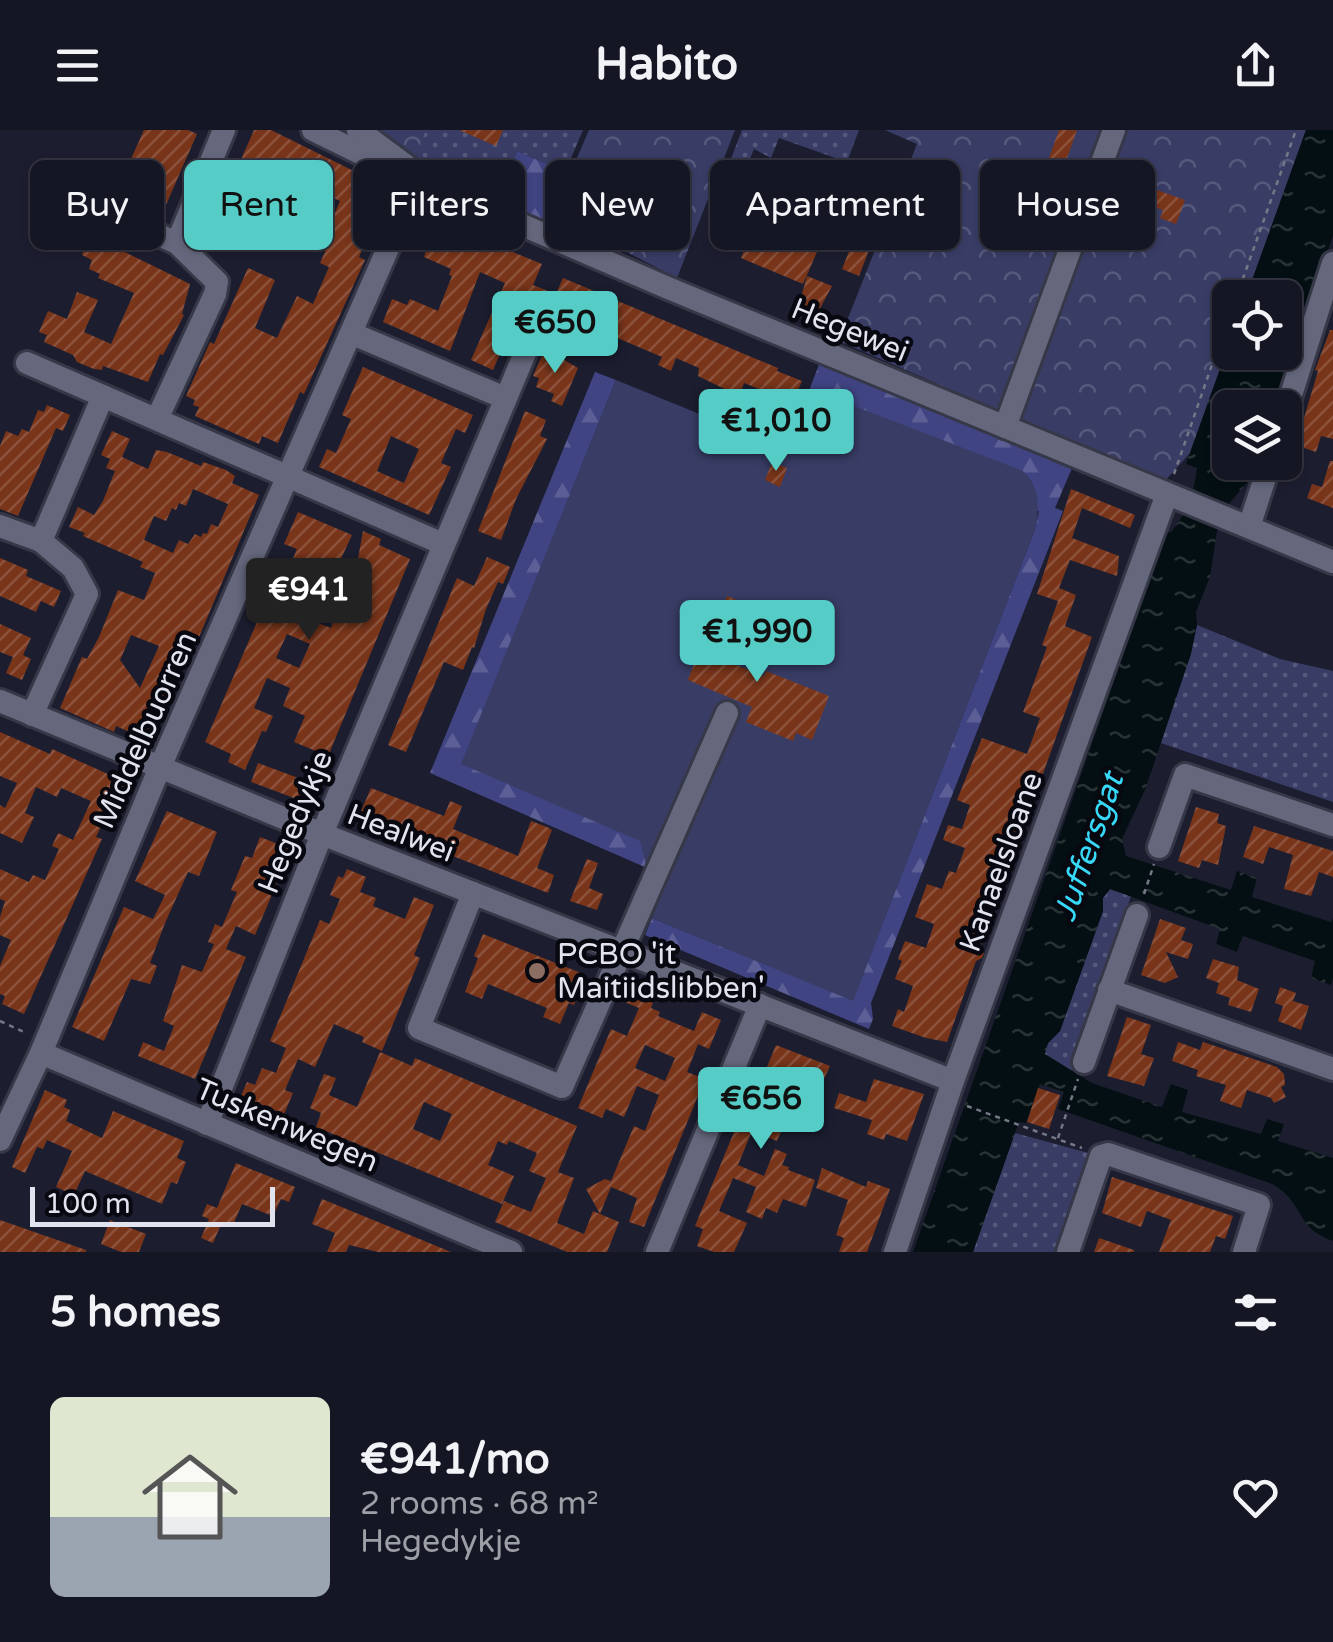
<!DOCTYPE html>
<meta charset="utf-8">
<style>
:root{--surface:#151624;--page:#1e1f2c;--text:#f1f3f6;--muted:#9d9fa6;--line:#343541;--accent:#55cdc6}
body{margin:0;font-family:"Varela Round",sans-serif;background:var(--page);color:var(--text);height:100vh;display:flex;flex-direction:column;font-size:38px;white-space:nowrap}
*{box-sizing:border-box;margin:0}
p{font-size:32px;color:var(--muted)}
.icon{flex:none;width:55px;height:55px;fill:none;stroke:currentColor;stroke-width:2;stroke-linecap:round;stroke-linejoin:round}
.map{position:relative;height:1122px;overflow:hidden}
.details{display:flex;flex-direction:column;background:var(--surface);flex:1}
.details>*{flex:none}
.guide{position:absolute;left:30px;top:30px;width:1275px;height:90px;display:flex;gap:20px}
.controls{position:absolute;left:1212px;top:150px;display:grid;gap:20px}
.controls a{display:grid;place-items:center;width:90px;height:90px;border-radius:15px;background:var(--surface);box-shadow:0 2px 8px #0004,0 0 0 2px var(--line);font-size:50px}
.scale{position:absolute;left:30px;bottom:25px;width:245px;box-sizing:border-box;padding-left:10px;border:5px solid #e1e3ef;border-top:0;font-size:28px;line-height:35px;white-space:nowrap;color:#e1e3ef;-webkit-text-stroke:8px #080910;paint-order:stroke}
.price{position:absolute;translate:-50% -85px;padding:0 22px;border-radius:10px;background:var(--accent);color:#111;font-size:32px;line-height:65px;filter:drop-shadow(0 2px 5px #0008)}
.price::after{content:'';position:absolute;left:50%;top:60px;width:30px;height:22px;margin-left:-15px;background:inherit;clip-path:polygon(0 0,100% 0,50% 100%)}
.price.current{background:#222;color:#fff}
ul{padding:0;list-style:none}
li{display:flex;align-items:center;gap:30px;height:250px;padding:0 50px}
li span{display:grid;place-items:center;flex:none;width:280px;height:200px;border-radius:15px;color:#555}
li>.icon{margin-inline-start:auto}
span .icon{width:120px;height:120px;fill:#fffc;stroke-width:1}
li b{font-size:42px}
h2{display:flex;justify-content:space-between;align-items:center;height:120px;padding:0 50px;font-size:42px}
.tag{padding:0 35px;border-radius:15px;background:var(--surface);box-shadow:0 2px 8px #0004,0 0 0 2px var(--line);font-size:35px;line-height:90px}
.tag.current{background:var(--accent);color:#111}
header{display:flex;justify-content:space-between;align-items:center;height:130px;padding:0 50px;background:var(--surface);font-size:45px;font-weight:700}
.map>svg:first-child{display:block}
.grass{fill:url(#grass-dots)}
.forest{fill:url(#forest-firs)}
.park{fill:url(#park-crowns)}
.pitch{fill:#393d66}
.water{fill:url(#water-ripples)}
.building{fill:url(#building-hatch);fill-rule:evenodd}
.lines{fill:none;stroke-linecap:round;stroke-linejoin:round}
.minor-casing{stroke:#373847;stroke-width:28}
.path{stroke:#757786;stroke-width:2.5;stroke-dasharray:5 5;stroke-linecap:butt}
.minor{stroke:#65687d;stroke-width:22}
.education-dot{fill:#8d6e63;stroke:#080910;stroke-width:4}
.labels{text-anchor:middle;stroke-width:9;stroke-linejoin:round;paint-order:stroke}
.street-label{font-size:30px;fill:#e1e3ef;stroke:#080910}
.poi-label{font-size:30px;fill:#e1e3ef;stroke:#080910;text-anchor:start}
.water-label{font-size:32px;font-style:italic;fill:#37d8f8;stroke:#080910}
</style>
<header><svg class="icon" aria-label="menu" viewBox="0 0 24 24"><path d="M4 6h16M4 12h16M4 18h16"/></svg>Habito<svg class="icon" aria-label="share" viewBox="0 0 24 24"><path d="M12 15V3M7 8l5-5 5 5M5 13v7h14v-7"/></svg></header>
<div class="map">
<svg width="1333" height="1122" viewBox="0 0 1333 1122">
<defs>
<pattern id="grass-dots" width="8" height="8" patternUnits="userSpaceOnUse" patternTransform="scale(2.5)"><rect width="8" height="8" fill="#393d66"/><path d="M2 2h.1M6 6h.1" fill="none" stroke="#55597c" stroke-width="1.8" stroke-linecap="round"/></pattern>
<pattern id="forest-firs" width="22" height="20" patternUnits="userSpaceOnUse" patternTransform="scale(2.5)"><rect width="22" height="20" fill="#404483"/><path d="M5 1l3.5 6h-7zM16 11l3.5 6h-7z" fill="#5b5f95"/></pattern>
<pattern id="park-crowns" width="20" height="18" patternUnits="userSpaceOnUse" patternTransform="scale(2.5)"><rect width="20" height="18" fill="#393d66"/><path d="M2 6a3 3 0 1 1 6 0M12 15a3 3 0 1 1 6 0" fill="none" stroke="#55597c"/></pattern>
<pattern id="water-ripples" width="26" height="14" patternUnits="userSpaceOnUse" patternTransform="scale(2.5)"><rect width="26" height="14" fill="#030f12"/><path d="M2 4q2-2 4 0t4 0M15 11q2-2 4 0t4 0" fill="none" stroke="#273235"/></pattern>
<pattern id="building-hatch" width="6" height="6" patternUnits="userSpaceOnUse" patternTransform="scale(2.5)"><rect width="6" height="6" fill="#79351a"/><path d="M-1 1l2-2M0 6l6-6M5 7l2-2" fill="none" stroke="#8c523c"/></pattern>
</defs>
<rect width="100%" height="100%" fill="#1c1e30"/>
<g class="grass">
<path d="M362,0H583L565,42L517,21L493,78L435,52Z"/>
<path d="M742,0H859L847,32L779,8L771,28L754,19L739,55L723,50Z"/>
<path d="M1197,495L1280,529L1333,541V672L1161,613Z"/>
<path d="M1110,759L1131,766L1072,942L1044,924L1048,913L1060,901L1103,781V768Z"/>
<path d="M1015,1003L1092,1024L1058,1122H973Z"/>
</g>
<g class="forest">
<path d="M517,21L565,42L540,98L494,78Z"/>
<path d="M820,232L1072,338L1055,378L1063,381L871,873L873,889L869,899L645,805L652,788L853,870L1034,402L1039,381L805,312L799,324L786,320Z"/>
<path d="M595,242L616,250L462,634L695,576L647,738L430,643Z"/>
</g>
<g class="park">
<path d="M373,0H426L413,30Z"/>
<path d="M589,0H735L677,148L553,84Z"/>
<path d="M885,0H1306L1246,167L1230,168V211L1190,323L1164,352L839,211L917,14Z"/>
</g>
<path class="pitch" d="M616,250L798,324L823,265L828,266L1023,341C1041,358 1040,379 1034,402L853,871L652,788L668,747L647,738L640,711L461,634Z"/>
<path class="water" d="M1306,0H1333V106L1275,277L1230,278V332L1257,333L1251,348L1228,375L1217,401L1210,447L1196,482L1197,495L1191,524L1145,660L1122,709L1126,726L1231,760L1237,741L1257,748L1252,767L1331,792L1333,788V848L1331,855L1311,848L1315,831L1243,806L1237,822L1216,814L1220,799L1110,759L1103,768V781L1060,901L1048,913L1045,924L1092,953L1162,977L1171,954L1188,960L1182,982L1261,1004L1267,989L1284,994L1278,1011L1333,1028V1111C1294,1098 1305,1072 1272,1054L1058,979L1064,962L1040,954L1026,993L1019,992L1015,1003L973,1122H913L1166,403L1171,402C1187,382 1194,364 1197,338L1186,334L1230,211V222H1285V168L1246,167Z"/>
<g class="building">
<path d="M144,0H188L197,4L162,84L139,75L142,69L132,64L140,46L126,40Z"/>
<path d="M254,0H271L386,57L360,117L363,118L359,127L365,130L304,264L300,262L278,313L262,306L259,314L195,286L199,277L193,275L195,270L186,266L210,212L214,214L248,138L275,150L255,198L277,208L297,166L313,174L329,137L320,133L334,102L328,99L340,71L318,61L306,88L289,83L304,50L278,38L263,74L285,84L273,112L217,88L231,52L228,51L232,40L236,41Z"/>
<path d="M459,0H503L496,16Z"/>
<path d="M1059,0H1077L1065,34L1049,28Z"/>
<circle cx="794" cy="55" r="15"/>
<path d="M1154,59L1185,70L1176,94L1160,88L1163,80L1148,75Z"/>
<path d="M427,87L542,134L533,155L553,163L545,183L511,169L502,192L512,197L493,240L471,230L505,153L480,142L450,221L383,192L392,169L407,175L410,169L438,181L452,146L449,145L451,139L424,127L427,118L416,114Z"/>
<path d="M758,89L820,115L803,154L741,128Z"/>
<path d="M856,104L873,110L859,146L842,139Z"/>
<path d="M90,105L190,154L182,184L184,185L163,225L160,224L148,252L103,236L102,240L94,239L77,232L73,225L44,212L47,205L39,202L48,181L67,189L77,162L98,170L84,202L111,214L134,163L98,148L100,144L89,139L92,130L82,125Z"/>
<path d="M807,146L832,156L816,186L798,178Z"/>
<path d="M563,148L778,238L777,241L802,251L785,290L798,295L793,309L764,297L777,266L744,253L739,266L698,246L699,238L676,228L671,241L658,235L662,227L608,204L604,213L590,208L598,189L571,178L569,182L551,175Z"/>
<path d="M1330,200H1333V309L1321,306L1316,322L1301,317L1300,321L1285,317V299L1301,298L1318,241L1315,240Z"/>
<path d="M549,221L578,238L562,276L551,271L554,264L536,257L539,248L533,246L543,223L548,225Z"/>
<path d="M363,237L473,285L465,303L456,299L441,333L451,337L429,385L319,337L327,319L336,323L351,289L342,285ZM391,306L419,319L404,353L377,341Z"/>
<path d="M47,275L70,285L63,301L56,298L18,386L0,379V316L6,301L18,306L22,299L29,302L38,280L44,282Z"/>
<path d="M525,281L546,290L540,306L547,309L516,369L501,410L478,401Z"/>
<path d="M112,301L130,309L122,327L148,339L156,320L167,322L201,336L203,332L226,340L235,346L232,353L259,365L194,519L189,516L178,543L180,544L148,610L116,596L114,602L60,578L82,527L87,529L99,507L118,460L144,470L155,443L140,437L143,432L83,406L85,403L69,397L78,377L94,385L103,371L115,341L106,338L110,329L101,325ZM193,359L228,374L218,397L211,394L207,404L203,403L201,407L195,404L188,414L179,410L173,423L144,410L154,386L166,391L172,378L176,380L179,373L186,376ZM131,505L159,516L140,558L120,530Z"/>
<path d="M1330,331H1333V378L1307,368L1312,354L1322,357Z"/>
<path d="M772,332L787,338L780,357L765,350Z"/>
<path d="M1071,359L1135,385L1130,398L1082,378L1072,408L1119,426L1117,446L1070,430L1059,458L1076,465L1065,496L1092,507L979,822L984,823L982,828L976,831L947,912L926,908L892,896L898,879L904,882L913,856L895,849L902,831L898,829L905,811L926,818L934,794L915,787L927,754L942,759L949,741L956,743L965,718L943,710L948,695L962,699L970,675L957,670L982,608L1027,624L1040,588L1023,582L1047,517L1042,515L1058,471L1037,464Z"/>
<path d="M298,382L352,405L327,459L303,449L289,481L331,498L338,480L348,484L363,401L381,409L379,415L410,429L328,626L294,612L305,586L283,576L290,558L267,548L254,578L273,586L266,602L262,601L245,640L228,632L231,624L205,612L264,476L258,473L272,442L285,447L297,419L284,414ZM287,504L310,514L299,538L276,528Z"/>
<path d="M487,427L510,437L503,454L498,452L486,479L474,518L472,517L463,540L444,532L406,622L388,615L457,448L474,456Z"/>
<path d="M0,428L28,440L26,446L61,461L54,477L41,471L36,482L0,466Z"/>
<path d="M727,466L745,473L724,527L726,531L764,546L766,541L829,566L812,610L796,603L793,611L746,592L752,577L688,550L700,518L706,520Z"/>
<path d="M0,494L31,508L23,525L31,529L22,550L6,543L13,527L0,522Z"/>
<path d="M0,602L50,624L52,619L128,653L118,675L112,673L96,707L102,709L24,884L2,874L5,866L0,864V836L11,810L0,805V787L5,771L0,769V739L29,752L33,745L45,750L59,719L52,716L58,703L73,710L91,671L61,658L57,667L36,657L25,683L34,687L22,713L0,703V675L5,678L17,653L0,646Z"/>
<path d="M258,633L317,655L310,674L251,652Z"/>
<path d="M371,658L444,686L450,671L462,676L453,699L518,726L531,691L547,697L552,700L537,738L554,745L548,763L401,706L402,704L359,686Z"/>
<path d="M1196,677L1219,684L1217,693L1226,696L1218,735L1202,730L1199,738L1178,731Z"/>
<path d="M167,681L217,702L199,746L188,742L165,793L150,833L157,836L150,854L131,849L104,911L72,897L124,777L153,789L165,765L135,751Z"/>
<path d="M1254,696L1333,721V747L1319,742L1311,766L1284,759L1293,725L1269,717L1263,734L1243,727Z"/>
<path d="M260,707L291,719L255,805L236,796L226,819L246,827L195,949L138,926L143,912L164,921L174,896L163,891L182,835L202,842L214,814L208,812L215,794L222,797L237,762L231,760L245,726L252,728Z"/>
<path d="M587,729L598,733L589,758L603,764L597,780L570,771Z"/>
<path d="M347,739L366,747L360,762L376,768L373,776L405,789L414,767L434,775L414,825L420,828L382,921L362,912L364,907L334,894L315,937L298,929L285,960L293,963L284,984L241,966L247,952L255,955L262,938L276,943L286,918L270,911L320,790L329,794L340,769L330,765L338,746L343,748Z"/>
<path d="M1160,789L1186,798L1181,810L1193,814L1188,829L1166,822L1178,847L1165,853L1141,845Z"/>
<path d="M483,804L586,845L574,875L569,873L560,894L543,887L547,878L488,854L482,869L465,862L478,828L474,826Z"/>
<path d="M1213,829L1239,837L1237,850L1259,859L1251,882L1228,875L1230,868L1216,863L1219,853L1206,848Z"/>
<path d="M635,856L656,865L651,878L660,882L658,886L694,901L702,882L721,890L709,919L698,914L687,942L705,949L644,1097L629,1092L637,1068L611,1057L600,1084L586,1059L605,1049L611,1051L634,996L645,1001L659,965L637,956L624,987L606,979L602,988L578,978L611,899L627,906L639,878L622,871L628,857L634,860ZM645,915L675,928L665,951L635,938Z"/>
<path d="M1280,857L1296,863L1293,871L1309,876L1301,900L1278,891L1283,876L1275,873Z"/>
<path d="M1127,887L1151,895L1141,924L1154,928L1144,956L1107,946Z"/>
<path d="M1178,912L1200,920L1203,912L1277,937L1284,944L1285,955L1281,957L1286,967L1274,973L1271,968L1247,960L1241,978L1220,971L1226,955L1196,946L1198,940L1172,931Z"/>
<path d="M776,915L830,936L823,951L816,949L808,969L789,962L782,980L785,992L777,1011L752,1001L738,1035L764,1046L775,1019L787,1024L782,1035L789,1037L788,1040L815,1050L806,1077L783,1069L777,1083L766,1078L762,1089L746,1082L756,1057L733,1048L719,1081L747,1093L734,1122H714L697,1116L703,1099L695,1096L752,959L757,961Z"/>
<path d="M380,922L412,936L415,928L577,996L558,1042L574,1048L557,1093L584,1104L593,1081L619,1092L607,1122H567L495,1092L504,1071L531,1082L546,1048L529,1041L537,1023L509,1011L507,1015L498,1011L488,1035L514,1046L502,1074L316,997L321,983L310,978L324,944L336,948L329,965L357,977ZM424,972L452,984L440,1011L413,999Z"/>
<path d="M874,949L924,964L907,1011L886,1004L884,1010L867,1004L872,990L834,978L839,963L866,972Z"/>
<path d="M1038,958L1060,965L1049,999L1027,992Z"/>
<path d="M45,960L67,970L64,977L70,980L66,991L102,1008L113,981L184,1011L177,1028L186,1032L177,1054L171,1052L162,1074L85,1041L74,1065L56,1057L72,1021L47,1010L43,1019L37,1017L25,1043L12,1037Z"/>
<path d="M236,1033L295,1057L289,1072L281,1069L273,1086L242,1074L232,1097L222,1092L213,1113L201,1108L209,1089L202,1086L207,1074L217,1078Z"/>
<path d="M822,1038L866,1057L868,1051L890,1059L867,1122H839L844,1108L836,1105L848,1070L816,1058Z"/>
<path d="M1112,1047L1233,1086L1225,1109L1216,1106L1210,1122H1159L1171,1090L1147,1081L1141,1097L1102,1083Z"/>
<path d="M322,1069L422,1110L451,1122H378L349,1115L346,1122H327L335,1103L312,1094Z"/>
<path d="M0,1090L86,1120V1122H0Z"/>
<path d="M110,1090L146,1104L139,1122H121L101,1114Z"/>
<path d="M1099,1108L1134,1120V1122H1094Z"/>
</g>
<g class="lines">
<defs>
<g id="minor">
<path d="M313,0L368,27"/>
<path d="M358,0L408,37L418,50L668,158L1333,432"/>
<path d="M111,84L177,113L217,152L215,164L157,289"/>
<path d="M177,113L224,0"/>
<path d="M353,204L505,268"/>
<path d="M27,233L443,414"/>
<path d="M1285,284L1333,133"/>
<path d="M1005,297L1114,0"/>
<path d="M0,396L41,411"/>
<path d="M1249,397L1270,332"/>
<path d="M0,571L322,704L953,951"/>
<path d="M32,585L87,464L73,438L41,411L103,266"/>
<path d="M1159,717L1185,645L1333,695"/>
<path d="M473,763L419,898L562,957L727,583"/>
<path d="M1109,860L1333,939"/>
<path d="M41,923L511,1122"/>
<path d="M1084,932L1137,785"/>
<path d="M207,994L322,704L528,216"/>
<path d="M0,1010L41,923L160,637L418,50"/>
<path d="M657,1122L760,875"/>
<path d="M895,1122L953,951L1167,364"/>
<path d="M1068,1122L1101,1026L1108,1024L1259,1075L1244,1122"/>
</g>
</defs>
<use href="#minor" class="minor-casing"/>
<g class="path">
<path d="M1236,168L1296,0"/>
<path d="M1174,344L1230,183"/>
<path d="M1144,764L1154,734"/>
<path d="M0,891L26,903"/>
<path d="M967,976L1082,1018"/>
<path d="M1058,1008L1078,949"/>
</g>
<use href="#minor" class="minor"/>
</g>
<circle class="education-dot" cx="537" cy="841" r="10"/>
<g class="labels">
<g class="street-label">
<text transform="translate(850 200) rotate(22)" y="10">Hegewei</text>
<text transform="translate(145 600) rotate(-66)" y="10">Middelbuorren</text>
<text transform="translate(295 692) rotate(-68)" y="10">Hegedykje</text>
<text transform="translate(401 703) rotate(21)" y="10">Healwei</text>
<text transform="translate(1001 732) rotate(-70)" y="10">Kanaelsloane</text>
<text transform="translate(287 995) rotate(23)" y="10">Tuskenwegen</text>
</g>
<g class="poi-label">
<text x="557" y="834">PCBO 'it<tspan x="557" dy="34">Maitiidslibben'</tspan></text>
</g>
<g class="water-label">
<text transform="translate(1088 717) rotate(-71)" y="11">Juffersgat</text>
</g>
</g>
</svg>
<div class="controls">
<a><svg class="icon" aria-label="locate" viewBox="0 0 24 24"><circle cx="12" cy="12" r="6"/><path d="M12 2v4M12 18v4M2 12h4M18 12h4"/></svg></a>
<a><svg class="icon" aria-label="layers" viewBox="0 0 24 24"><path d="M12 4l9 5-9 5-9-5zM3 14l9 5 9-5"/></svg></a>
</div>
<div class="scale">100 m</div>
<b class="price" style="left:555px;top:246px">€650</b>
<b class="price" style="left:776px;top:344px">€1,010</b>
<b class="price current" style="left:309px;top:513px">€941</b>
<b class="price" style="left:757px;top:555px">€1,990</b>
<b class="price" style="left:761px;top:1022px">€656</b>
<div class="guide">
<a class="tag">Buy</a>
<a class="tag current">Rent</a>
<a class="tag">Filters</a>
<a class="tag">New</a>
<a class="tag">Apartment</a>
<a class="tag">House</a>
</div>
</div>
<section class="details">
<h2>5 homes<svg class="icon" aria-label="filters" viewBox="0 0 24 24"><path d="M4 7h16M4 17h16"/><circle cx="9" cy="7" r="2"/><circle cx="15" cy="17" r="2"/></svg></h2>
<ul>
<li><span style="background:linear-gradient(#dfe7d0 60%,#9aa5b1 0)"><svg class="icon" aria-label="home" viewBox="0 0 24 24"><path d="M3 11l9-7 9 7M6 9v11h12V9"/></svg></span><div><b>€941/mo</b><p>2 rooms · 68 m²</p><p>Hegedykje</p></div><svg class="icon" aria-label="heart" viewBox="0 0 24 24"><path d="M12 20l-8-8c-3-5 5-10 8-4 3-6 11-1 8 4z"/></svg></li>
</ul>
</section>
